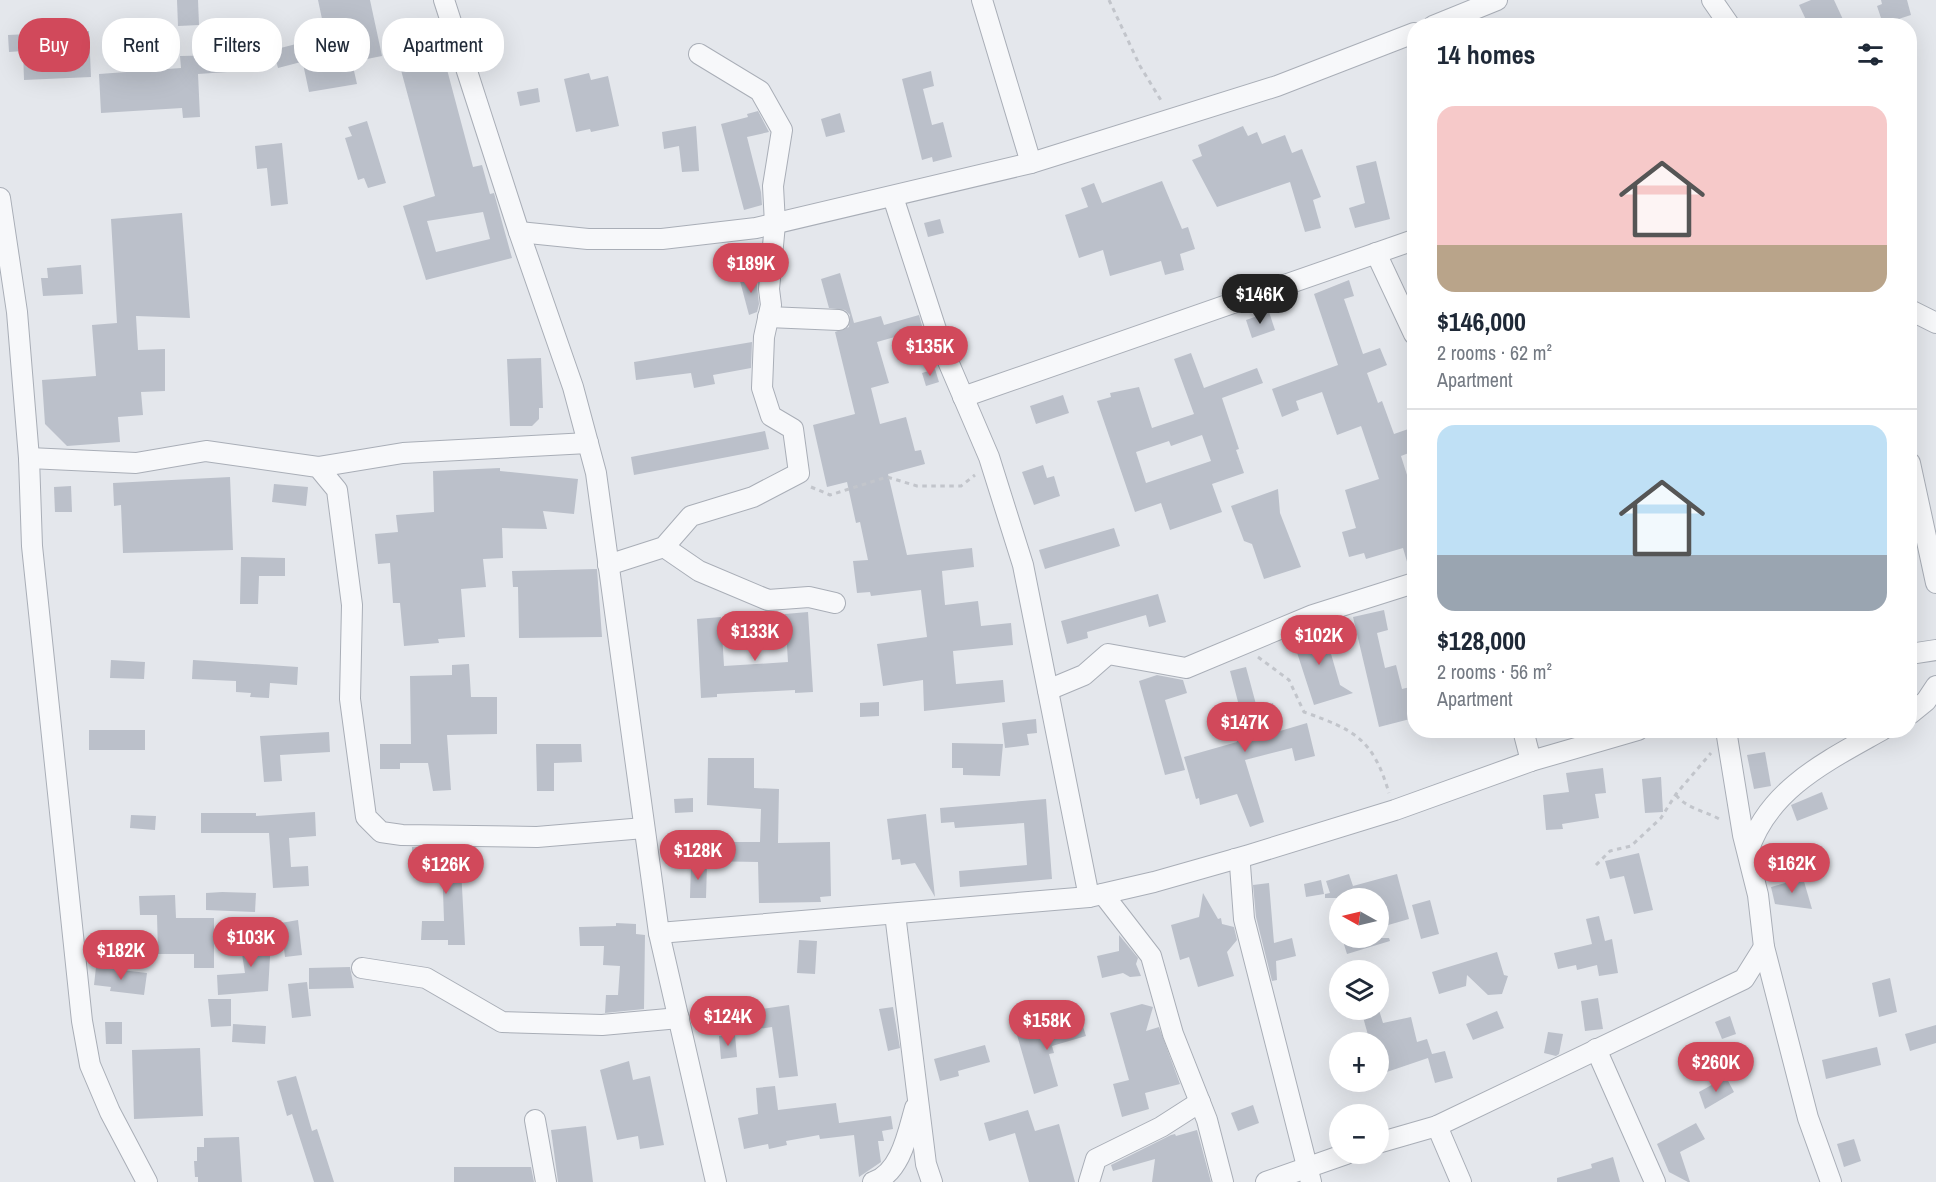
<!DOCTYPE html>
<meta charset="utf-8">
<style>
:root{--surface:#fff;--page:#f6f6f7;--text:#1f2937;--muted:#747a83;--line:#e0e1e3;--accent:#d1495b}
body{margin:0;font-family:"Archivo Narrow",sans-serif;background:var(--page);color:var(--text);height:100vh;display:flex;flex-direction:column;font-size:22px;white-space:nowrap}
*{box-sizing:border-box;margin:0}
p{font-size:20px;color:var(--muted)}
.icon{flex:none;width:33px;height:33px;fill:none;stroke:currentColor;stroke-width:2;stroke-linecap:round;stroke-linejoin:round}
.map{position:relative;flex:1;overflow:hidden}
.panel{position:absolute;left:1407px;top:18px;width:510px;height:720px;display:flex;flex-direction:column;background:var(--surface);border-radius:24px;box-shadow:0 6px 24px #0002}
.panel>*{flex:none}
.banner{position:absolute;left:18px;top:18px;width:570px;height:54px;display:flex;gap:12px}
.needle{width:39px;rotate:278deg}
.controls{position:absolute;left:1329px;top:888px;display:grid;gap:12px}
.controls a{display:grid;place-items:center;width:60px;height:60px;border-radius:50%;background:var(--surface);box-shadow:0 6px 24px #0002;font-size:30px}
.price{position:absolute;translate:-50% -51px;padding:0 14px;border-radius:21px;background:var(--accent);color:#fff;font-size:20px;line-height:39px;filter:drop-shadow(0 2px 3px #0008)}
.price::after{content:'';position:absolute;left:50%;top:36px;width:18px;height:14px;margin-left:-9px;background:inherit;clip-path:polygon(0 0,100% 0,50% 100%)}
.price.current{background:#222;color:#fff}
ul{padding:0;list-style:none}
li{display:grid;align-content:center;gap:12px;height:318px;padding:0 30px}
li+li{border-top:2px solid var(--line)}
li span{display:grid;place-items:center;height:186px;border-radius:18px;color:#555}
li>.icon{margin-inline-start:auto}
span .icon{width:108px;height:108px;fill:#fffc;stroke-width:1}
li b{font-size:26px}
h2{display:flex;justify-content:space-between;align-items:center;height:72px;padding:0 30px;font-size:26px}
.tag{padding:0 21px;border-radius:24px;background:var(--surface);box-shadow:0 6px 24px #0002;font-size:21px;line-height:54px}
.tag.current{background:var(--accent);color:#fff}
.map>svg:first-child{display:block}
.building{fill:#bbc0ca;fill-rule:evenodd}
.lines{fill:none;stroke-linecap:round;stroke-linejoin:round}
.minor-casing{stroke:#a9aeb7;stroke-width:22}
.path{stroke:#c2c5cb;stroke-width:3;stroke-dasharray:4.5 4.5;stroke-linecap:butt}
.minor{stroke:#f7f8fa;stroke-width:20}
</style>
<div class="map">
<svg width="1936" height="1182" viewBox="0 0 1936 1182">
<rect width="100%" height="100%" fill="#e4e7ec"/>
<g class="building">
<path d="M177,0H198L199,25L178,26Z"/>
<path d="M318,0H370L382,56L352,62L357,84L309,92L302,59L329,52Z"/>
<path d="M1811,0H1834L1846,26H1809L1799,5Z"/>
<path d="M1881,0H1907L1911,15L1883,24L1877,6L1882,4Z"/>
<path d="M89,31L91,77L24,80L23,51L9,52L8,35Z"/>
<path d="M296,44L301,62L278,68L273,50Z"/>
<path d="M441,47L473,167L482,165L490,194L494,193L512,258L426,280L403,206L435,196L398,59ZM483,212L490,239L436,252L427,221Z"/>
<path d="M226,55L227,72L198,74L200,117L183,118L182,108L101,113L99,74L181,68L180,56Z"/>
<path d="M931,71L934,86L923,89L932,125L943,122L952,157L933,162L932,157L922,160L902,79Z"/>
<path d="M589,73L591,80L608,76L619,126L591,132L590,129L576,132L564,79Z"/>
<path d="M538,88L540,102L520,106L517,92Z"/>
<path d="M758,111L769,132L747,137L761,192L762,205L744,210L721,124L748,117L747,114Z"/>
<path d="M840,113L845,132L826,137L821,119Z"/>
<path d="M367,121L386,183L368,188L364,178L358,180L345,138L352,136L348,127Z"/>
<path d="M696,126L699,171L682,172L679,146L664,149L662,132Z"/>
<path d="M1243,126L1248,136L1257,132L1262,144L1285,135L1292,153L1302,149L1321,197L1313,200L1321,228L1305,232L1290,182L1217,207L1192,160L1202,156L1198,145Z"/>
<path d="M282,143L288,204L271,206L267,168L257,169L255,146Z"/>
<path d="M1376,161L1390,219L1355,228L1349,208L1365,203L1356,166Z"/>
<path d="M1162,181L1182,229L1188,227L1195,249L1180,254L1184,270L1165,275L1161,261L1110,276L1103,250L1079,258L1065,215L1088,207L1081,188L1094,183L1102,203Z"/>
<path d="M182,213L190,318L136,316L138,350L165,349V391L141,392L143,415L118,417L120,442L67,446L45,424L42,380L96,376L92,325L117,323L111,219Z"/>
<path d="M940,219L944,233L928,237L924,223Z"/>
<path d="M81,265L83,294L43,296L41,278H48L47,268Z"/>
<path d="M840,273L854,323L881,316L884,325L919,315L923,329L877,342L889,383L871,388L880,424L906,417L915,451L921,450L925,464L888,474L907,555L972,548L974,567L942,571L945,605L978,601L981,626L1011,623L1013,645L953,651L956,684L1003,680L1005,702L924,711L923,680L883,686L877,644L927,637L921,590L871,596L870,592L857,593L853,561L868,560L860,522L856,523L847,482L827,487L813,425L855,414L835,332L849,327L850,315L845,310L829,308L821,279Z"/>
<path d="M756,276L759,304L757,312L749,315L740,281Z"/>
<path d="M1349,280L1354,296L1344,299L1363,354L1380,348L1387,365L1367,373L1378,403L1382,401L1394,434L1414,427V451L1401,456L1414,497V571L1410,572L1403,548L1366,559L1364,553L1349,557L1342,532L1356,528L1345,490L1379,479L1361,426L1337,435L1322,392L1296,401L1299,410L1282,417L1272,389L1338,365L1314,294Z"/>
<path d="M1269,312L1275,330L1252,338L1246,320Z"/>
<path d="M752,342L751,368L713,375L715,384L694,388L691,373L636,380L634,362Z"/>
<path d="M1191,353L1204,388L1257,368L1263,383L1222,398L1239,449L1236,450L1244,473L1212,484L1222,512L1170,530L1161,503L1135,512L1097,401L1111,397L1110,393L1139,387L1152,428L1194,414L1174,359ZM1202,435L1211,461L1146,483L1136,452L1169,441L1171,446Z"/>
<path d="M541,358L543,408H539V419L532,426H510L507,359Z"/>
<path d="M935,369L939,382L926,386L922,373Z"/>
<path d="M1063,395L1069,413L1036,424L1030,406Z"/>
<path d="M765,431L769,449L634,475L631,457Z"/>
<path d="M1043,465L1047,478L1054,476L1060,496L1034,505L1022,472Z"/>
<path d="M500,468V471L578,479L574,514L543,511L547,529L502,528L503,558L483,559L486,587L461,589L465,637L438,639L439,643L404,646L400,603H393L390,563L378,564L375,534L398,532L396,515L434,512L433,471Z"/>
<path d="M230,477L233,550L123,553L121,505L114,506L113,483Z"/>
<path d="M274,484L308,487L306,506L272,502Z"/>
<path d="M71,486L72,512H55L54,487Z"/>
<path d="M1278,489L1280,513L1301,567L1264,579L1252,544L1244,541L1231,506Z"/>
<path d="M1114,528L1120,546L1045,569L1039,550Z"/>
<path d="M241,557L285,558V576H259L258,604H240Z"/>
<path d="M597,569L602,637L519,638L518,587H513L512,571Z"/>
<path d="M1158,594L1166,622L1149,627L1146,615L1087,632L1088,638L1067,644L1061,621Z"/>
<path d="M1384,610L1388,630L1377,633L1385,668L1396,665L1402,689L1414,686V718L1379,727L1353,617Z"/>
<path d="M808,612L813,692L795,693V690L717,694V697L701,698L697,619L721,617L724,666L788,662L785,614Z"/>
<path d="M1318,626L1321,635L1325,633L1340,685L1353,693L1314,705L1292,637Z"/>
<path d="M111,660L145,662L144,679L110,678Z"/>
<path d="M193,660L298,667L297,685L270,683L269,698L250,697L251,693L236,692V681L192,679Z"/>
<path d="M469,664L471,697H497V734L447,735L451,790L433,791L428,763H400V769H380V744H411L410,676L452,675V665Z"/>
<path d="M1246,667L1257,708L1273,703L1280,731L1307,723L1315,756L1295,761L1292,748L1245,760L1264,822L1250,827L1237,794L1200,805L1199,798L1196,799L1184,757L1237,742L1234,733L1245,729L1230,671Z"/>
<path d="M1157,675L1183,680L1187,693L1165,700L1185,770L1165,775L1139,681Z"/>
<path d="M879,702V716L860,717V703Z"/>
<path d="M1036,719L1037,733L1027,734L1029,745L1005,748L1002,723Z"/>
<rect x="89" y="730" width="56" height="20"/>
<path d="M329,732L330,752L280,755L282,781L264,782L260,736Z"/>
<path d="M952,743L1003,744L1000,776L963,775V768H952Z"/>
<path d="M536,744H581L582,762L554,763V791H537Z"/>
<path d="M1765,752L1771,786L1754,789L1747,755Z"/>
<path d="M708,758H754V788L779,789L778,843L830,842L831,896L820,897L821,902L759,903L758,862L704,861V842H760L761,809L707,805Z"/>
<path d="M1603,768L1606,793L1595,794L1599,818L1562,824L1563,829L1546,830L1543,795L1569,792L1566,773Z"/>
<path d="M1661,777L1663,812L1645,813L1642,779Z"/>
<path d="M1822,792L1828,809L1797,821L1791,805Z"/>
<path d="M693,798V812L675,813L674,799Z"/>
<path d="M1046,799L1052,879L960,887L959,871L1027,865L1024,823L955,828L954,822L941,823L940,808Z"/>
<path d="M315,812L316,836L289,838L291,867L308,866L309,886L273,888L269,833H201V813H256V816Z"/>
<path d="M926,814L927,824L935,897L915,863L901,865L900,859L892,860L887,819Z"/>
<path d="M131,815L156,816L155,830L130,828Z"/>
<path d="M412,847L460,848L465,945H448V940H421L422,921H444L442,861L412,863Z"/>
<path d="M1639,853L1653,910L1634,914L1624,876L1610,879L1605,861Z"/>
<path d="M691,864H707L706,898H690Z"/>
<path d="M1349,874L1353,886L1397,874L1409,919L1378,928V898H1325V894L1330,893L1326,881Z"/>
<path d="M1803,878L1812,909L1775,904L1771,887Z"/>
<path d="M1321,880L1324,894L1306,897L1304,884Z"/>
<path d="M1269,883L1274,943L1292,938L1296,956L1276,961L1277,980L1272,981L1256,917L1253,885Z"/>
<path d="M222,892L256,893L255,912L206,910V893Z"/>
<path d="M1203,893L1218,919L1221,918L1222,924L1234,927L1237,940L1227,952L1234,976L1198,987L1189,957L1180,960L1171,925L1199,917Z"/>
<path d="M175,895L176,918H214V968H194V954H158L157,915H140L139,896Z"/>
<path d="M1430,900L1439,934L1421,939L1412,905Z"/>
<path d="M1599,916L1605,941L1612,939L1618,973L1599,976L1597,965L1577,970L1576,965L1558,969L1554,953L1592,944L1586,919Z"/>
<path d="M298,920L302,955L285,957L281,923Z"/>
<path d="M272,923L268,991L218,995L217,975L245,973L242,954L258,952L255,925Z"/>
<path d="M616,923L636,924V934L645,935L644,1009L605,1013L606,995H618L620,966L603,965L604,946H580L579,927L616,926Z"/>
<path d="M1119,935L1138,958L1136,964L1141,976L1130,977L1123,973L1102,978L1097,956L1119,951Z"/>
<path d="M1342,938H1389L1390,941L1347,954Z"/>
<path d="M799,940L817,941L815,974L797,973Z"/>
<path d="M1497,952L1504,975L1508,976L1502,994L1488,995L1467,975L1466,986L1439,994L1432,972Z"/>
<path d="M96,967L147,973L144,995L110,991L111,987L94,985Z"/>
<path d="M350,967L354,988L309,989V968Z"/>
<path d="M1890,978L1897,1012L1879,1017L1872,983Z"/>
<path d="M307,982L311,1016L292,1018L288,984Z"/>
<path d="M1598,998L1603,1029L1585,1031L1581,1001Z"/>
<path d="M208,999H231V1026L211,1027Z"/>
<path d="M1142,1004L1153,1007L1146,1031L1159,1027L1180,1084L1145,1093L1149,1109L1122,1117L1113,1084L1129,1080L1110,1013Z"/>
<path d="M789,1005L798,1076L779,1078L772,1027L743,1031L741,1012Z"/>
<path d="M893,1007L900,1048L888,1051L879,1009Z"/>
<path d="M1361,1010H1379L1383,1023L1411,1017L1417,1042L1427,1039L1432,1054L1445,1051L1453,1078L1435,1083L1428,1058L1378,1075V1042H1370Z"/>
<path d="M1497,1011L1504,1028L1473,1040L1466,1024Z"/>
<path d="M1730,1016L1736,1034L1722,1039L1715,1022Z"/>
<path d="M1080,1017L1086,1036L1052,1046L1054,1053L1049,1054L1058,1086L1034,1094L1017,1035Z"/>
<path d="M105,1022H122V1044H106Z"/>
<path d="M233,1024L266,1026L265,1044L232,1042Z"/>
<path d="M1936,1025V1043L1910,1051L1905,1034Z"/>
<path d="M1548,1032L1563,1034L1559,1054L1556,1056L1544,1053Z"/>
<path d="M735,1035L737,1057L721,1059L719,1036Z"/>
<path d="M985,1045L990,1062L958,1071L959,1076L940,1081L934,1059Z"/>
<path d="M1877,1047L1881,1065L1826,1079L1822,1060Z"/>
<path d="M200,1048L203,1116L134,1119L132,1050Z"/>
<path d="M629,1061L633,1080L650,1076L664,1145L640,1149L638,1136L617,1140L600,1070Z"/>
<path d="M296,1076L312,1131L317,1129L334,1182H314L292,1114L287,1116L277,1081Z"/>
<path d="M1726,1077L1734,1092L1705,1109L1699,1092Z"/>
<path d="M775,1086L778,1110L836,1103L839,1123L891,1116L893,1129L882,1131L884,1141H878L881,1162L859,1177L854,1135L820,1139L819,1135L786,1141L787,1145L769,1149L768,1144L744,1149L738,1118L758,1114L756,1088Z"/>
<path d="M1253,1105L1259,1123L1238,1131L1231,1113Z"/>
<path d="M1028,1110L1035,1131L1059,1124L1075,1182H1029L1015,1133L989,1141L984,1123Z"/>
<path d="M1696,1123L1705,1139L1680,1152L1690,1182H1688L1669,1172L1657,1144Z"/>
<path d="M586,1126L593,1182H558L551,1130Z"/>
<path d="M1197,1130L1211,1182H1152L1155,1159L1113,1171L1111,1165L1171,1135L1175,1134L1176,1136Z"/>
<path d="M239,1137L242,1182H198V1177H195L194,1161H197V1147H204V1138Z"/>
<path d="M1854,1139L1861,1161L1844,1167L1837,1144Z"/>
<path d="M1613,1157L1620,1182H1557V1178L1592,1168L1591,1164Z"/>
<path d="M454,1167H531L534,1182H454Z"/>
</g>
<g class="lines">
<defs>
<g id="minor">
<path d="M444,0L519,232L573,387L596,473L659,933L716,1182"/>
<path d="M982,0L1031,163"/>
<path d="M1712,0L1730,26"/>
<path d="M1433,26L1497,0"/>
<path d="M893,197L941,345L989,457L1023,565L1089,897"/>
<path d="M0,198L17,312L29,458L32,546L82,1021L90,1065L110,1112L147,1182"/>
<path d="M519,232L588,239H662L756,228L1031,163L1277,86L1414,33"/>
<path d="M1376,253L1414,334"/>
<path d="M1910,310L1936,323"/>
<path d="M768,317L839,320"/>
<path d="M963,397L1414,240"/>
<path d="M29,458L136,463L206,451L318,467L337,490L352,605L350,699L366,817L381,832L402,835L537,837L644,828"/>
<path d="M1910,463L1936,583"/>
<path d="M318,467L403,453L588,443"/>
<path d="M664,547L699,571L768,600L809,597L835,603"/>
<path d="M608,565L664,547L691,516L753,497L799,473L793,429L771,416L762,388L764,337L771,305L769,289L775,224L773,186L782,130L760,91L699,54"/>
<path d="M1910,654L1936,650"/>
<path d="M1048,690L1084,675L1108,654L1186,668L1313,615L1414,583"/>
<path d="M1910,714L1926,701L1936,686"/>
<path d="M1523,730L1531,761"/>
<path d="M1726,730L1743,835L1758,895L1764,947L1808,1118L1831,1182"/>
<path d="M1748,852C1768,789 1827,761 1882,730"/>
<path d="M1235,859L1240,865L1244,919L1311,1182"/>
<path d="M1103,894L1151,956L1173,1034L1207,1120L1223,1182"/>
<path d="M895,914L926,1164L932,1182"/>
<path d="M659,933L1089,897L1154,882L1249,855L1395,810L1531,761L1638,730"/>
<path d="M362,968L426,978L502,1022L602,1025L679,1018"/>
<path d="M1596,1049L1655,1182"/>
<path d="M535,1120L546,1182"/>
<path d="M1437,1126L1461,1182"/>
<path d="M1378,1143L1437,1126L1744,979L1764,947"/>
<path d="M873,1182C901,1173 908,1132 915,1108"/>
<path d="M1089,1182L1096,1159L1161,1127L1200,1102"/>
<path d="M1266,1182L1346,1154"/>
</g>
</defs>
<use href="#minor" class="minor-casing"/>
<g class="path">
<path d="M1109,0L1140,66L1162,102"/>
<path d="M811,487L830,495L887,477L917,486H961L975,475"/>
<path d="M1258,657L1289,680L1304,712C1355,730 1373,739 1389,793"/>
<path d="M1676,795C1687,809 1706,811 1721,820"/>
<path d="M1596,865L1610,851L1631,846L1661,818L1676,794L1711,753"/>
</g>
<use href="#minor" class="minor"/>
</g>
</svg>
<div class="controls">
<a><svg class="needle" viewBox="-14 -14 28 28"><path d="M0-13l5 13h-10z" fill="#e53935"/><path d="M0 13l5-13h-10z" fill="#747a83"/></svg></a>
<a><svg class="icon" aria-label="layers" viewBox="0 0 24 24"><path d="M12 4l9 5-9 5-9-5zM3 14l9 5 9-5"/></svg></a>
<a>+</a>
<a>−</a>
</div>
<b class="price" style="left:751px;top:294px">$189K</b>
<b class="price current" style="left:1260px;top:325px">$146K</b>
<b class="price" style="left:930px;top:377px">$135K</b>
<b class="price" style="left:755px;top:662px">$133K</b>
<b class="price" style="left:1319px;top:666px">$102K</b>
<b class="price" style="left:1245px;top:753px">$147K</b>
<b class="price" style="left:698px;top:881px">$128K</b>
<b class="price" style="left:1792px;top:894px">$162K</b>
<b class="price" style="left:446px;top:895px">$126K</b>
<b class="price" style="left:251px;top:968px">$103K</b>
<b class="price" style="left:121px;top:981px">$182K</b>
<b class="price" style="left:728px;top:1047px">$124K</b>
<b class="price" style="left:1047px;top:1051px">$158K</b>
<b class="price" style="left:1716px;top:1093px">$260K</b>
<div class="banner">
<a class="tag current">Buy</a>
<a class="tag">Rent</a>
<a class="tag">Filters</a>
<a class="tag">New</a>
<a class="tag">Apartment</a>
</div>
<section class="panel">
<h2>14 homes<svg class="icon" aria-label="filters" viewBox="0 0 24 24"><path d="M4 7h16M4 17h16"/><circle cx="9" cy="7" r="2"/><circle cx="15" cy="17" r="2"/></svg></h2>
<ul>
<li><span style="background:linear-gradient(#f6c9c9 75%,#b9a48a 0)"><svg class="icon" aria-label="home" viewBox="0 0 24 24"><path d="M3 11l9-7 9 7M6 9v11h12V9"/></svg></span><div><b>$146,000</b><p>2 rooms · 62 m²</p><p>Apartment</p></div></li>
<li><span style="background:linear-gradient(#bfe0f5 70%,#9aa5b1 0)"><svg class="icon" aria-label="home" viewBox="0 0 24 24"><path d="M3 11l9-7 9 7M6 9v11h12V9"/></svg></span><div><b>$128,000</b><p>2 rooms · 56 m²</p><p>Apartment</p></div></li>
</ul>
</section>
</div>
